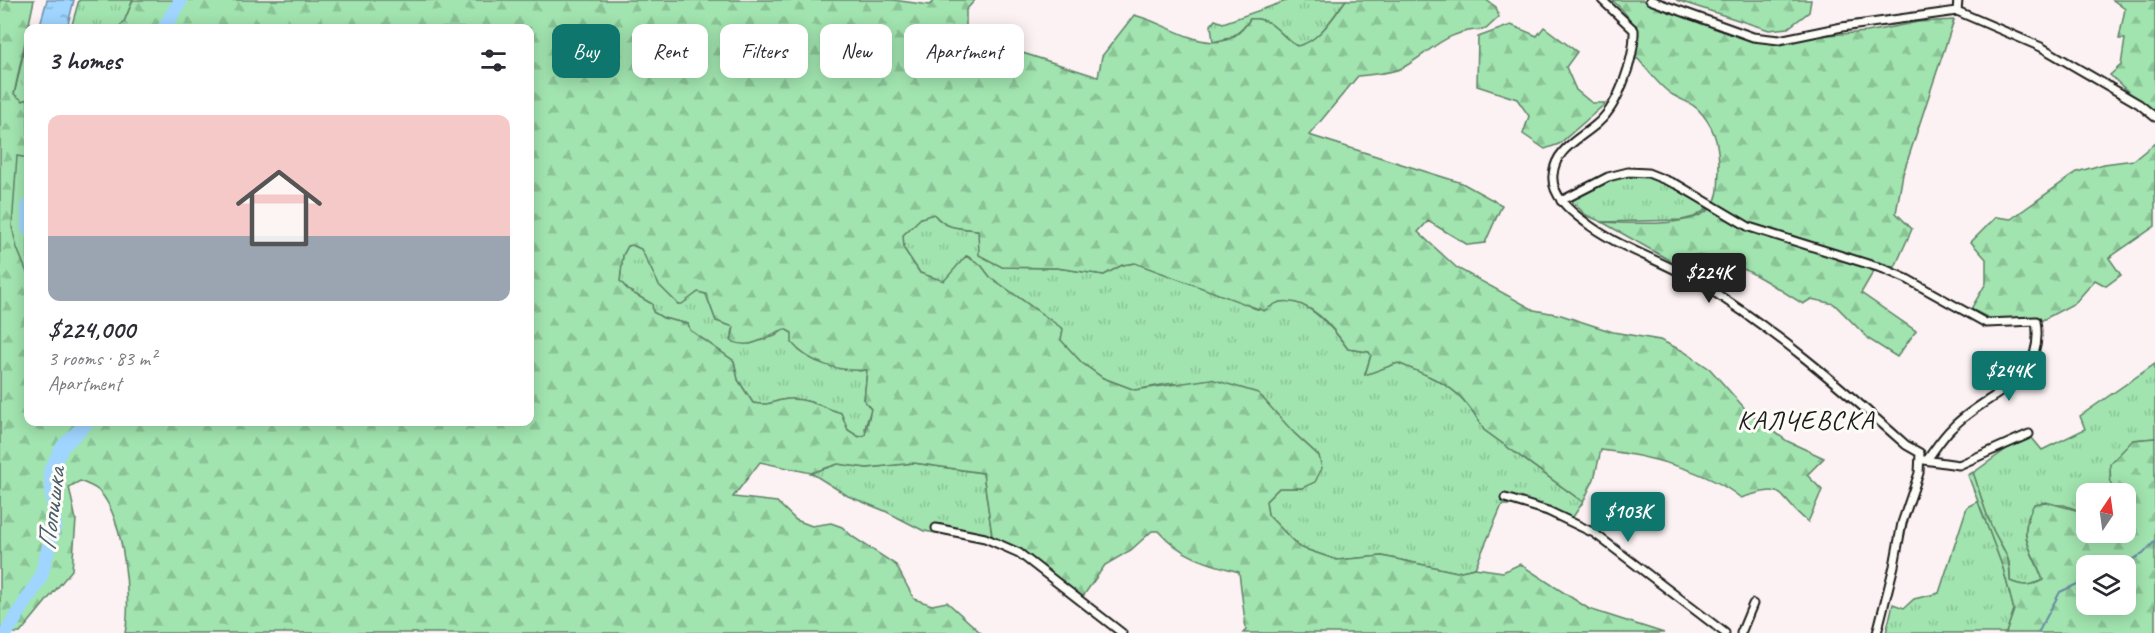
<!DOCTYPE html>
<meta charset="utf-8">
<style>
:root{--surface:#fff;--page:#f7f7f7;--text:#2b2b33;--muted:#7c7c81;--accent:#0f766e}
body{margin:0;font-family:Caveat,sans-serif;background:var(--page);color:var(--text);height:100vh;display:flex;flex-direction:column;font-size:22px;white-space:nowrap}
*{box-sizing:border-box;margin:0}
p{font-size:20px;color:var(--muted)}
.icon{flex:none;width:33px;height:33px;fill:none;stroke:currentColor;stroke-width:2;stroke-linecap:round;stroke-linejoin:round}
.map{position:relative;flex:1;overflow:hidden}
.details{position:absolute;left:24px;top:24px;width:510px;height:402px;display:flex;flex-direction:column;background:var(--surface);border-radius:12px;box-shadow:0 3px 15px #0003}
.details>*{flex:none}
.hud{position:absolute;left:552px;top:24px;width:570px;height:54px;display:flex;gap:12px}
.needle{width:39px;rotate:13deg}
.fabs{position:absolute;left:2076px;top:483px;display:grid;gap:12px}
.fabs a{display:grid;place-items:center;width:60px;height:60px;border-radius:12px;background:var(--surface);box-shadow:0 3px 15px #0003;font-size:30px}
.price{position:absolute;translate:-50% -51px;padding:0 14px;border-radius:6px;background:var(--accent);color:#fff;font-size:20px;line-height:39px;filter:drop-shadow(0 2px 3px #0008)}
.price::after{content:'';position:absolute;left:50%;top:36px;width:18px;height:14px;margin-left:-9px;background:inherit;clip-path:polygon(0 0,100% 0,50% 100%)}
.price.on{background:#222;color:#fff}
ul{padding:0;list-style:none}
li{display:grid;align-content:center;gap:12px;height:318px;padding:0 24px}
li span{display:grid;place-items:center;height:186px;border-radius:12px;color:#555}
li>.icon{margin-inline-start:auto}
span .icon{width:108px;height:108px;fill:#fffc;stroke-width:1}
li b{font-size:26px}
h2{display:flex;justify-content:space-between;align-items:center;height:72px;padding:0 24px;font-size:26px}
.pill{padding:0 21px;border-radius:12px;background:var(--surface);box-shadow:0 3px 15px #0003;font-size:21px;line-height:54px}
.pill.on{background:var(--accent);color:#fff}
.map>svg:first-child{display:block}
.grass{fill:url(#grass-tufts);stroke:#5e8066;stroke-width:1.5}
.forest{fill:url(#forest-firs);stroke:#5e8066;stroke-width:1.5;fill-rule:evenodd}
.green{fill:#a1e4af;stroke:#5e8066;stroke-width:1.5}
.water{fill:url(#water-ripples);stroke:#6b8ba4;stroke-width:1.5}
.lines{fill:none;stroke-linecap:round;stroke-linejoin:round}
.stream{stroke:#6b8ba4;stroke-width:2}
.river{stroke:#9fd5fe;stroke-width:14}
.street-casing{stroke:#1c1c1c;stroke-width:11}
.street{stroke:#fdfcf7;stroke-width:7}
.labels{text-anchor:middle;stroke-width:6;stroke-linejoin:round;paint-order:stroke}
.neighbourhood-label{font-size:27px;letter-spacing:1.5px;fill:#1c1c1c;stroke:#fdfcf7}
.water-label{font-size:27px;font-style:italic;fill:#4a5d6b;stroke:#fdfcf7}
</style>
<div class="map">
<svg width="2155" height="633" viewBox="0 0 2155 633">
<defs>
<pattern id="grass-tufts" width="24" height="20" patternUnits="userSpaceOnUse" patternTransform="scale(1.5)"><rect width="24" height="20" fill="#a1e4af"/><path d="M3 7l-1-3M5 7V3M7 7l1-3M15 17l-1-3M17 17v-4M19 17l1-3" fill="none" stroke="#8ac396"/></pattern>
<pattern id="forest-firs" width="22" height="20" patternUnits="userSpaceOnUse" patternTransform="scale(1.5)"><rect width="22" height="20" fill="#a1e4af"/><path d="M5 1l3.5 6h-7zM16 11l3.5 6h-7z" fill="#8ac396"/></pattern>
<pattern id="water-ripples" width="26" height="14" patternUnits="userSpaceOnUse" patternTransform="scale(1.5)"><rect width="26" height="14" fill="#9fd5fe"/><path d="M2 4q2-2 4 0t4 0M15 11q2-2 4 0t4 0" fill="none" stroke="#88b6d9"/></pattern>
</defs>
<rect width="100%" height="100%" fill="#fcf1f3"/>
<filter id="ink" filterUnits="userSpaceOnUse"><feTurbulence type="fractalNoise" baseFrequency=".0167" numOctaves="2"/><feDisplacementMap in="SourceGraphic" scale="12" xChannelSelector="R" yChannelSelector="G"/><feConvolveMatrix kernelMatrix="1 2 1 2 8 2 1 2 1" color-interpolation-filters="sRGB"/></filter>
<g filter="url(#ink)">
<g class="grass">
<path d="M79,0H133L124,22L118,28H71Z"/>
<path d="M1289,0H1346C1333,16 1318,44 1297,46C1281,37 1272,16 1250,19C1241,34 1230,39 1213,42L1211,25L1215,20L1223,23Z"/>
<path d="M28,33V99L23,101L14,95Z"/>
<path d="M1649,171L1672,179L1712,206L1694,217L1682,220L1602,222L1586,215L1565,195L1627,172Z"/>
<path d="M934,214C945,229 961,228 978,230L1002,267L1057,268L1104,275L1122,265L1135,263C1169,273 1203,287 1236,299C1243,302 1250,308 1257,309C1267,311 1271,304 1278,302C1305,294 1335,331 1348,349L1369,352L1371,355L1365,374L1398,363C1441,381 1461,387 1484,430L1583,502L1569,523L1515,505H1502L1475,568L1457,572L1382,556L1337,560L1299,547L1268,515L1266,501L1279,488H1302L1319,456L1295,434L1172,383L1135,390L1103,378L1082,363L1060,340L1062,329L990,277L981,265L967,256L944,282L920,273L904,249L903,235L921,217Z"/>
<path d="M632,245L641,249C653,270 661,284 678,304L698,292L706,294L716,321L734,327L732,334L750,344L775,336L785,329L859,371L867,370L864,400L871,409L865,428L866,435L859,437L848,430L841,413C825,408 807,398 790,399C775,399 771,407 753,403L738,380L734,361L690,330L688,324L663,318L653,312L652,304L629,291L620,281L623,255L628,246Z"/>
<path d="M2155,364V438L2133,440L2111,490L2108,493L2086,494V510L2083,512L2064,505H2034C2016,538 2031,547 2043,580C2030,586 2023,587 2010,581C2011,556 2005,553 1994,532C1985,514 1980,492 1973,473L2008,448L2032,438L2042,450L2085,429L2080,416Z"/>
<path d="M914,463L983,473L993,542L924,531L885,511L848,496L811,473L838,464L867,468Z"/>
<path d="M1978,501L2003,568L2014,610L2006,633H1886L1893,604L1904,608L1914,599L1939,593L1967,507Z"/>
</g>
<g class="forest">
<path d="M0,0H34L14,94L23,101L28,99V422H530V28H118L124,22L133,0H893L929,5L935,0H975L966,10V35L982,43L1007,48L1098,77L1102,56L1134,15C1173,24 1220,68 1250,19C1273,16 1280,37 1297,46C1318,43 1334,16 1346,0H1486L1496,7L1499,17L1486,29C1444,31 1436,48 1404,67C1392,74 1371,74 1358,76L1309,135L1462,183L1502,205L1485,243L1468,245L1428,221L1418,232L1457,268L1534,310L1561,315L1613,332L1660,340L1683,351L1710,369L1748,412L1787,441L1824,458L1807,475L1822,490L1808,522C1774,495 1790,482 1741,498C1707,470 1645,455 1601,450L1594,479L1583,502L1484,430C1461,387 1441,381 1398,363L1365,375L1371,355L1369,352L1348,349C1334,329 1310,297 1280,302C1275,303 1269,308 1264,311L1135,263L1122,265L1104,275L1057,268L1002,267L979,255L978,230C960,228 945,229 934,214L921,218L903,235L904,249L920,273L944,281L966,256L981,265L990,277L1063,329L1061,340L1082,363L1103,378L1135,390L1211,379L1258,393L1295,434L1319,456L1322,468L1315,482L1302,488H1279L1266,501L1268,515L1299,547L1337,560L1382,556L1457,572L1475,568L1503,572L1520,564L1589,609L1664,633H1243L1246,630L1239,572C1206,563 1182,557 1159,531H1152L1131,550L1105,565L1079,602L1063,582L993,542L983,473L914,463L867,468L838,464L811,473L760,462L733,497L777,502L796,520L812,526L831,523L842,527L853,537L896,565L914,599L932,605L947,602L981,633H125C132,599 124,519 100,492C96,487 86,484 80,481L69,487L76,520L72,570L20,633H0ZM632,245L641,249L659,285L678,304H682L698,292L706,294L716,321L734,327L731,341C753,351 766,335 785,329L792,333V343C809,364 841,372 867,370L864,400L871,409L865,435L859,437L848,430L841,413C825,408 807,398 790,399C775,399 771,407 753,403L738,380L734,361L690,330L688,324L663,318L653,312L652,304L629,291L620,281L623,255L628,246Z"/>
<path d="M1612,0H1644L1753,41L1867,32L1918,22L1954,20L1903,174L1896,213L1912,229L1895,267L1879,262L1861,293L1916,331L1897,357L1870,340L1834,304L1811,299L1803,304C1770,284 1734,257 1694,255L1685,269L1602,222C1629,223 1695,229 1712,206C1720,195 1718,182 1719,170C1719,150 1717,132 1703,115C1694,103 1685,102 1673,95C1660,88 1648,70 1638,59H1635C1638,28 1635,21 1612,0Z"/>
<path d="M1676,0H1811L1809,12L1788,28L1769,30Z"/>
<path d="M2113,0H2155V116L2110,75L2121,65L2125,39H2119L2125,9Z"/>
<path d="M1511,25L1537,36L1544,27L1577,52L1566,67L1576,90L1592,103H1606L1559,144L1545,149L1523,134L1529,116L1517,99L1477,86L1478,37Z"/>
<path d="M2155,143V226L2109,258L2121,275L2106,286L2095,280L2075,303L2035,324L1989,318L1971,309L1986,283V259L1971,242L1996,217L2011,219L2077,172L2104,164L2134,160Z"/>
<path d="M2155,438V633H2006L2014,610L2003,568L1968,475L1973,472C1980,492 1985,514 1994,532C2005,553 2010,556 2010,581C2023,587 2031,586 2043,580C2032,547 2016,539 2034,504L2046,502L2083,512L2086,510V532H2126V494L2108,493L2111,490L2110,464L2133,440ZM2086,566H2126V604H2086Z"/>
</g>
<path class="green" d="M17,156L28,158V275L17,248L12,227Z"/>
<path class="water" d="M47,0H74L67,28H39Z"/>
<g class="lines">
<g class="stream">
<path d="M2118,566L2143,554L2155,541"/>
<path d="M2038,633L2060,592L2086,580"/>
</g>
<g class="river">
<path d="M164,28L181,0"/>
<path d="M28,206V229"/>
<path d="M6,633L40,579L55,524L50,471L63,446L85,425V422"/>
</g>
<defs>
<g id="street">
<path d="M1602,0L1634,30C1635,57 1619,104 1599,122C1582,138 1555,148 1553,175C1551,195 1570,211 1585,222C1615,246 1663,261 1698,282C1773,328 1840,386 1906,445L1920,453L1919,473L1902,523L1894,566L1877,633"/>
<path d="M1650,0L1753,37L1779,40L1842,27L1957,11L2041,47L2139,104L2155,117"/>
<path d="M1957,11L1958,0"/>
<path d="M1561,201L1608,177L1628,172L1648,173L1678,185L1749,227L1884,269L1907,279L1986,323L2036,321C2046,384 1988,391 1953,427C1943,436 1935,449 1927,460"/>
<path d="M1924,460L1959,465L2029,434"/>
<path d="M1505,498L1548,511L1594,533L1725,633"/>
<path d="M936,528L985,538L1019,553L1122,633"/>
<path d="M1741,633L1753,604"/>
</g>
</defs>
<use href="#street" class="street-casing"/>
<use href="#street" class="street"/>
</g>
</g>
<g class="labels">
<g class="neighbourhood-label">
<text x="1806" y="429">КАЛЧЕВСКА</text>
</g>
<g class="water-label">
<text transform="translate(51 509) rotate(-83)" y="9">Попишка</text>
</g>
</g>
</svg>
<div class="fabs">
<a><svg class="needle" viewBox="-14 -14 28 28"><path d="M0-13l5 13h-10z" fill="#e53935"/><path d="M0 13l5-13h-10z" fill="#7c7c81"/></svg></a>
<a><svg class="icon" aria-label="layers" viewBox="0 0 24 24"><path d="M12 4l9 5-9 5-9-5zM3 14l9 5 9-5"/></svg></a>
</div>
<b class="price on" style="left:1709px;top:304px">$224K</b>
<b class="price" style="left:2009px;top:402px">$244K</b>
<b class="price" style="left:1628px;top:543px">$103K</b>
<div class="hud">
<a class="pill on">Buy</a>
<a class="pill">Rent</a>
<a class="pill">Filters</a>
<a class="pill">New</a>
<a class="pill">Apartment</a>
</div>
<section class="details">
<h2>3 homes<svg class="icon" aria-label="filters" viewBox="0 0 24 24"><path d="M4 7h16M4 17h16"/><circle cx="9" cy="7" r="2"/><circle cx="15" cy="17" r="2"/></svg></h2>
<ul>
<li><span style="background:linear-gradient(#f6c9c9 65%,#9aa5b1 0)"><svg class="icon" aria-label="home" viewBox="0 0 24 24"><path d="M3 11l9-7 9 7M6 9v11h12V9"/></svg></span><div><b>$224,000</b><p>3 rooms · 83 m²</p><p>Apartment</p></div></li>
</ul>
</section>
</div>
